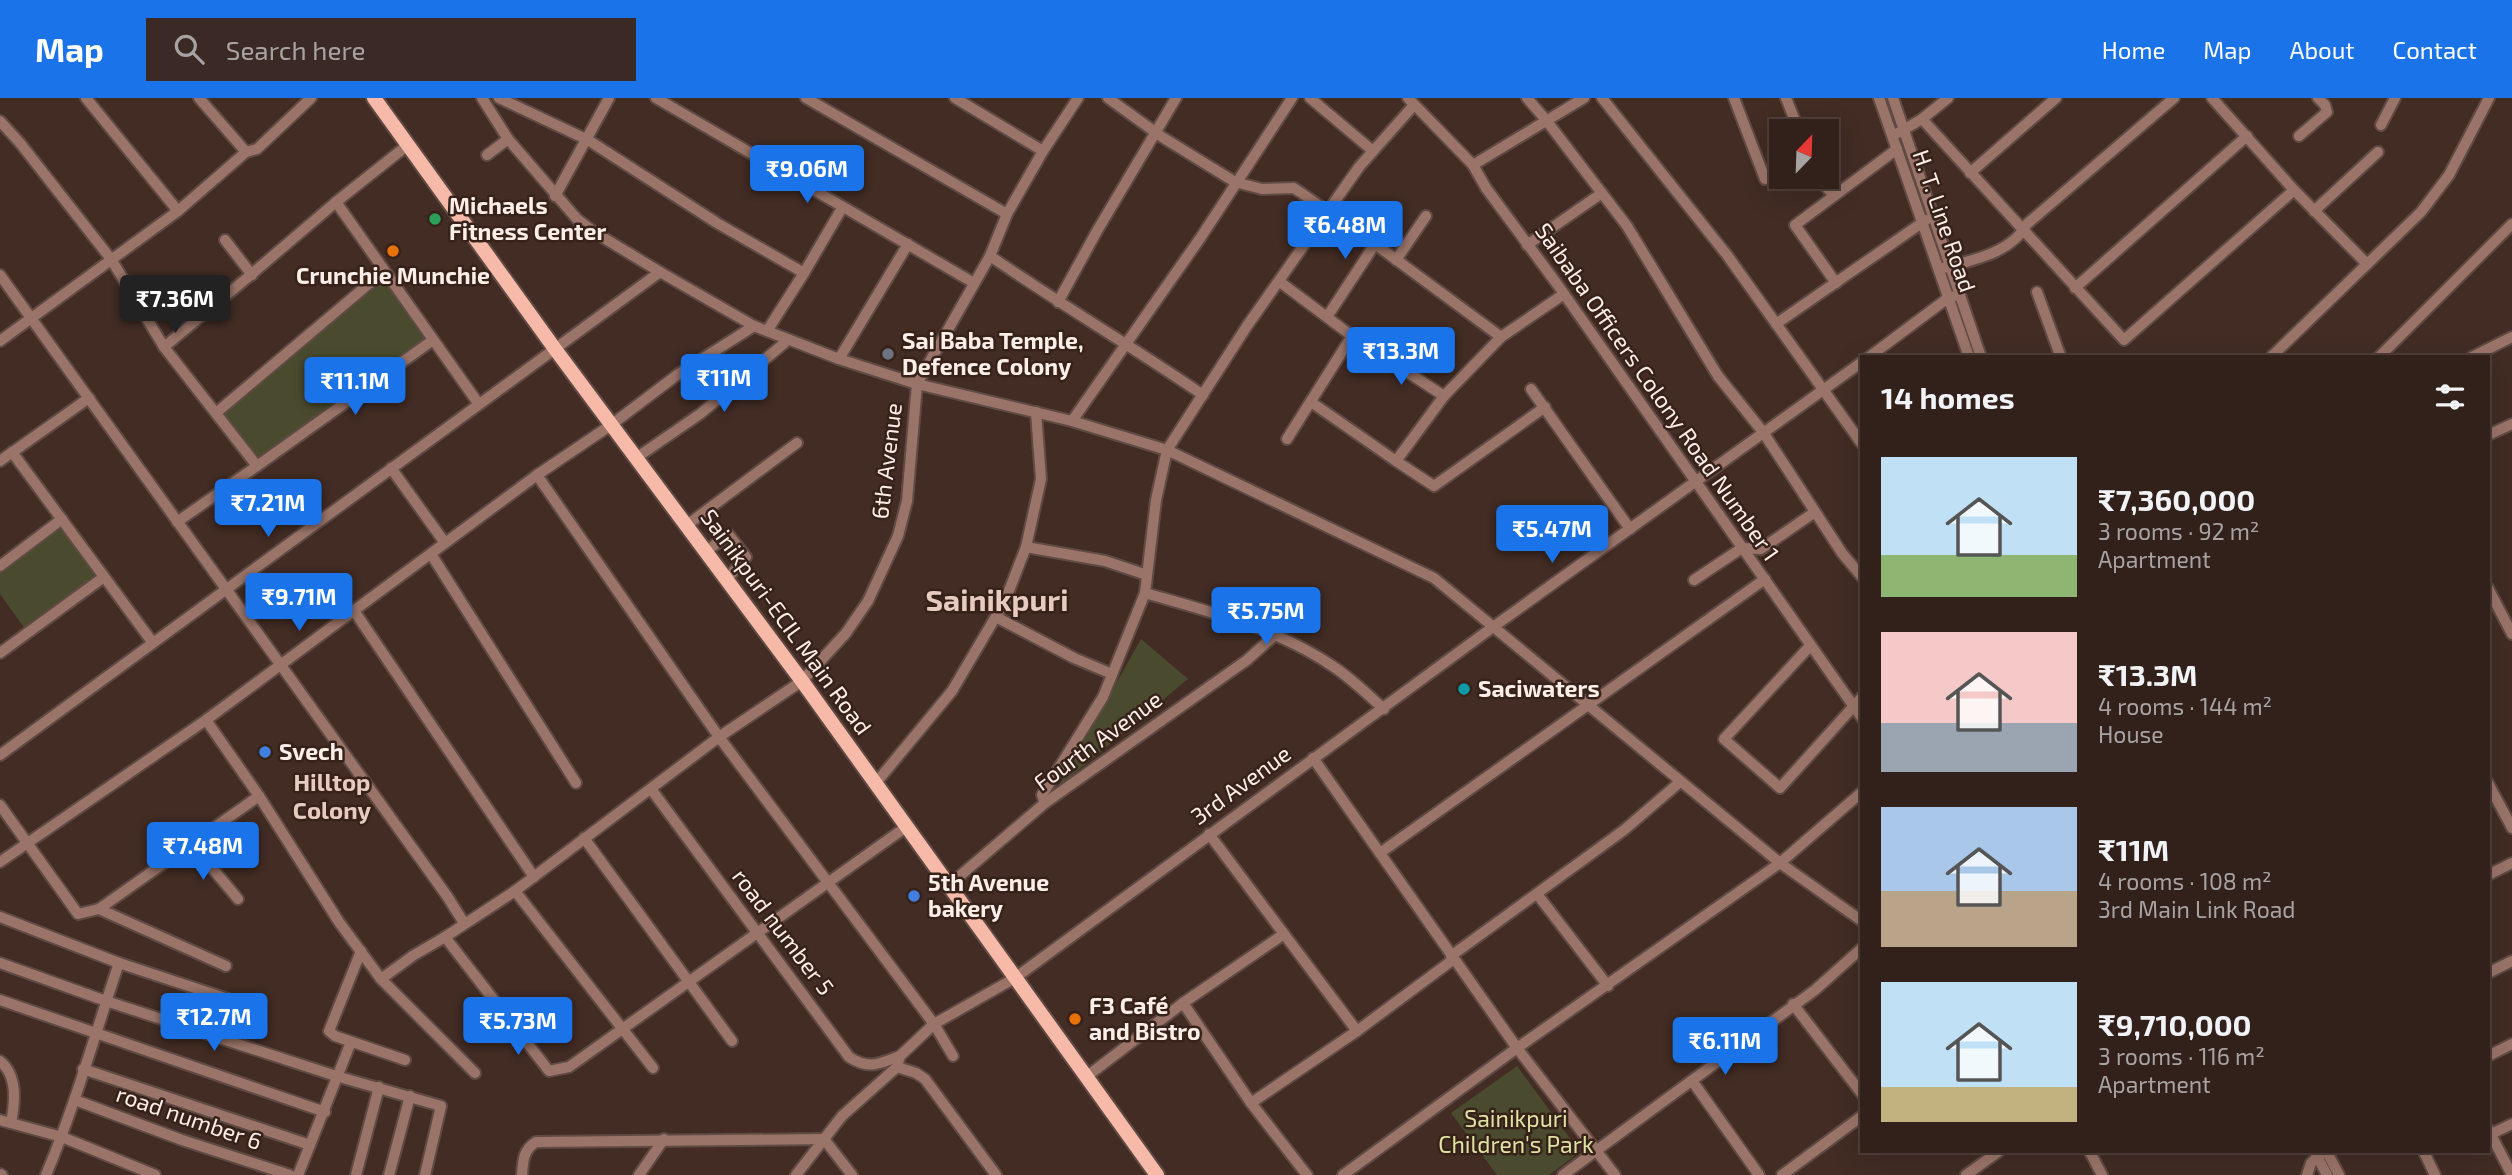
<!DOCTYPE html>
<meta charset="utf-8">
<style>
:root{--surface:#32211b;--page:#3a2924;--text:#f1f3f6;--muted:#a8a3a3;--line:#4d3e3a;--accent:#1a73e8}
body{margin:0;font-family:"Exo 2",sans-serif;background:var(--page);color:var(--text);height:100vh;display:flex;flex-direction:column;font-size:26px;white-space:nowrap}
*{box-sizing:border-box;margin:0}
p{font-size:23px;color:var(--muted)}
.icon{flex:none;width:38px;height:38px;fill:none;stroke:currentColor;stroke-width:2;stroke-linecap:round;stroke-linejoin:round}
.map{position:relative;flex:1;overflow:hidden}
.sheet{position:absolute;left:1860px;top:257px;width:630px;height:798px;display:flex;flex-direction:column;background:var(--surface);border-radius:0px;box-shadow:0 7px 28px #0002,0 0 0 2px var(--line)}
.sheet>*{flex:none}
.needle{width:46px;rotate:23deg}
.controls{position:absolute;left:1769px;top:21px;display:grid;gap:14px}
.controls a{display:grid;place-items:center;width:70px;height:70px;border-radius:0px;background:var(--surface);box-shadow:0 7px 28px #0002,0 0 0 2px var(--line);font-size:35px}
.price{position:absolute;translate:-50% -60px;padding:0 16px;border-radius:7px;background:var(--accent);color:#fff;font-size:23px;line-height:46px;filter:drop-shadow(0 2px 4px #0008)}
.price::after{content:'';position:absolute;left:50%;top:42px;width:21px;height:16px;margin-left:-10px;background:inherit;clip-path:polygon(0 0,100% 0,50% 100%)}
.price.current{background:#222;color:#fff}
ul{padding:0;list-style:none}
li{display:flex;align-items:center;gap:21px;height:175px;padding:0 21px}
li span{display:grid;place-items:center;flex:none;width:196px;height:140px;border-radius:0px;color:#555}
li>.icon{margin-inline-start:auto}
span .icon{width:84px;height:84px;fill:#fffc;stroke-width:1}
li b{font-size:30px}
h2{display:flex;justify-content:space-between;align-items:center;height:84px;padding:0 21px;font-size:30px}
header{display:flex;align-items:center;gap:42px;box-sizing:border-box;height:98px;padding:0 35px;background:var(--accent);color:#fff}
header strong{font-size:33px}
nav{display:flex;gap:38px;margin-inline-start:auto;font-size:24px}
.search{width:490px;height:63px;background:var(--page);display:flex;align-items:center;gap:18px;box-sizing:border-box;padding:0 24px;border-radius:0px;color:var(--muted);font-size:26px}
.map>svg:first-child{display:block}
.green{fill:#4a4b2e}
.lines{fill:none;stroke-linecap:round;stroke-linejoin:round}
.minor-casing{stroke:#604b44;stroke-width:14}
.major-casing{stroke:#604b44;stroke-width:18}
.minor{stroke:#9a7469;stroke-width:10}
.major{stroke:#f7b9a8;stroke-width:14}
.leisure-dot{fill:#2e9e5b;stroke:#37221a;stroke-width:2.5}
.food-dot{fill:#e8710a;stroke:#37221a;stroke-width:2.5}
.worship-dot{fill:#6b7280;stroke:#37221a;stroke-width:2.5}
.culture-dot{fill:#0f9aa8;stroke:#37221a;stroke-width:2.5}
.shop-dot{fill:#3f7fe0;stroke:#37221a;stroke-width:2.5}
.labels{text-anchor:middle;stroke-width:5;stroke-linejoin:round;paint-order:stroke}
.poi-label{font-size:23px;font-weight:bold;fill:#fdeee9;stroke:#37221a;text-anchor:start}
.street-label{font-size:23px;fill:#fdeee9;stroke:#37221a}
.park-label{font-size:23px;fill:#dfe2a2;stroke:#37221a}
.neighbourhood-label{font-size:24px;font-weight:bold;fill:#e8cbc0;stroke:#37221a}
.district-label{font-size:30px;font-weight:bold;fill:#e8cbc0;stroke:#37221a}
</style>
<header>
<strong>Map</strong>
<div class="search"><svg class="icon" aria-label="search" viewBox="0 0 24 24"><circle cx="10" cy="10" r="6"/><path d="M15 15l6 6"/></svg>Search here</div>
<nav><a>Home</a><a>Map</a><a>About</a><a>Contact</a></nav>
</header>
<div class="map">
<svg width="2512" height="1077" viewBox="0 0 2512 1077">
<rect width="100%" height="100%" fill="#422c24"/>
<g class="green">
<path d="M384,173L433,242L257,368L216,315Z"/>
<path d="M60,428L98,478L26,532L0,496V472Z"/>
<path d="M1141,541L1188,581L1058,689Z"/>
<path d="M1517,968L1580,1054L1549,1077H1497L1451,1015Z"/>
</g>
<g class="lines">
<defs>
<g id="minor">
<path d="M86,0L178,113"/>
<path d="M199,0L246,54"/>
<path d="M482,0L508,41L577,121L594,134L660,174L754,228L839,261L917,286L1072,323L1167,352L1434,480L1780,765L1862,823"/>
<path d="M499,0L588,42L717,125L804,175"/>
<path d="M656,0L974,185"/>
<path d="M806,0L1007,116"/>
<path d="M955,0L1043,53"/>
<path d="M1108,0L1162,39L1235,84L1262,91L1294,90L1375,146L1327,219"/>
<path d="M1310,0L1373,53"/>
<path d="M1408,0L1473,67L1486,90L1557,186L1862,620"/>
<path d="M1527,0L1546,22L1627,128L1718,278L1763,334L1842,455L1862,479"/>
<path d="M1602,0L1727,157L1862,346"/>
<path d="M1734,0L1765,81"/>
<path d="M1786,0L1799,33"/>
<path d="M1879,0L1969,259"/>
<path d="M1893,0L1981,259"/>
<path d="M2212,0L2294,92L2367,166"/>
<path d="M1922,21L2124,242L2294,92"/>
<path d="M0,23L20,45L111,161L164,249L257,368L177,424"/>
<path d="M2381,27L2395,0"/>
<path d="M1898,35L1922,21L1948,0"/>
<path d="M2299,38L2327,14L2325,7L2318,0"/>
<path d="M409,46L336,104L478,305"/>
<path d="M487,57L508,41"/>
<path d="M1473,67L1584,0"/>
<path d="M1970,75L2056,0"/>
<path d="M1818,79L1834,98L1795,127L1836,185"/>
<path d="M555,98L609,0"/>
<path d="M1834,98L1897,51"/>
<path d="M2314,113L2378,54"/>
<path d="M225,142L252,177"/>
<path d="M1375,146L1501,239"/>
<path d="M1527,147L1602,95"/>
<path d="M990,158C1060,206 1133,249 1203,297"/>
<path d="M1396,162L1426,118"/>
<path d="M1939,171C1969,163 2011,156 2027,126L2174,0"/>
<path d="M0,177L447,798L464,825"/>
<path d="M1280,184L1352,238L1444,298L1396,363L1311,304"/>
<path d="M2075,190L2247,38"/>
<path d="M2037,194L2060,257"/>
<path d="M1058,204L1097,133L1176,0"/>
<path d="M1776,226L1926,122"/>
<path d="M767,233L804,175L842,110"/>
<path d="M0,243L178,113L246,54L257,51L311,0"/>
<path d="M164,249L247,180L336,104"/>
<path d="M1869,259L1948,200L1955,198"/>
<path d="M2271,259L2421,114L2449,77L2489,0"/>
<path d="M2379,259L2512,126"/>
<path d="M2472,259L2512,239"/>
<path d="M839,261L908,146"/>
<path d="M1531,291L1630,431"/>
<path d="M1444,298L1501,239L1564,196"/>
<path d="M216,315L384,173"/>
<path d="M1072,323L1201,139L1292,0"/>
<path d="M2488,337L2512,326"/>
<path d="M1287,341L1352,238"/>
<path d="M12,354L153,545"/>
<path d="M636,360L700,316L788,242"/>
<path d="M0,363L89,300"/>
<path d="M1396,363L1434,388L1545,309"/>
<path d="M257,368L433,242"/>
<path d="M391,370L445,445"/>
<path d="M537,377L719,639L934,926L953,958"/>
<path d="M687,427L797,345"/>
<path d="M1026,449L1105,463L1147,477"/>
<path d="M706,453L729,437L746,459L727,481"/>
<path d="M431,456L576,685"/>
<path d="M0,468L62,421"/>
<path d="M1694,482L1742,450L1761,451L1815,414"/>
<path d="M2488,490L2512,536"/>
<path d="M1145,495C1211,514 1277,530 1334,569C1352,581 1368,597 1384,611"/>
<path d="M355,514L534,779"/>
<path d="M996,519L1074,560L1112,576"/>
<path d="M1810,548L1724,641L1780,690L1862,599"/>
<path d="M0,555L104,479"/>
<path d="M206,622L259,698L339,824L381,881L475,975"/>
<path d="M0,657L660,174"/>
<path d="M1313,660L1517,950L1615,1077"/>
<path d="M2488,685L2512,730"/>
<path d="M875,686L952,593L1005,503L1026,449L1041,381L1036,314"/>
<path d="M651,691L849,959C869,972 878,966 900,958"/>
<path d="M1045,705L1042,697L1103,599L1145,495L1156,402L1167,352L1247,228L1359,69L1414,7"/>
<path d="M0,707L78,816L99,811L259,698"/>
<path d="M1209,736L1284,836L1183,905L1251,1005L1307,1077"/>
<path d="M584,740L732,943"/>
<path d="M192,746L238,801"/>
<path d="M1380,755L1765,481"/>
<path d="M0,764L206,622L537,377L611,327L677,277L754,228"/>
<path d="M2488,777L2512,765"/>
<path d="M948,788L1045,705L1247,562L1276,536"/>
<path d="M515,793L653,970"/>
<path d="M1537,796L1608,888"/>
<path d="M99,811L226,868"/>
<path d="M0,819L119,865L228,901"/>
<path d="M445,839L549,973L569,969L906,729"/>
<path d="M361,853L329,933L335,938L405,962"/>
<path d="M1451,858L1624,732L1680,684"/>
<path d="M0,865L106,903L336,978L441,1008L425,1077"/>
<path d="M2488,875L2512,863"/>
<path d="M381,881L414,857L445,839L515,793L719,639L802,583L846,535L868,503L898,438L907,403L917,286L990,158L1007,116L1043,53L1078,0"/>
<path d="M0,902L325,1014"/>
<path d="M1793,906L1862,996"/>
<path d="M1357,933L1454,861"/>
<path d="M2488,958L2512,946"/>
<path d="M0,963C18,978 15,1004 11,1025"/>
<path d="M897,969L916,975L925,981L996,1077"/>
<path d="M83,971L310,1047"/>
<path d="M1086,979L1183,905"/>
<path d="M1693,984L1759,1077"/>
<path d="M75,1002L182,1042L290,1077"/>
<path d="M1251,1005L1357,933L1284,836"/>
<path d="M0,1022L62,1039L155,1077"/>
<path d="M2488,1031L2512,1077"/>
<path d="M2491,1036L2512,1026"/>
<path d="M2090,1054L2102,1077"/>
<path d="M2315,1054L2327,1077"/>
<path d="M2327,1054L2339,1077"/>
<path d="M2424,1054L2435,1077"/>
<path d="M0,1076L2,1077"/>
<path d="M46,1077C75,1008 95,936 119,865"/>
<path d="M298,1077L351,944"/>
<path d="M356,1077L379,989"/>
<path d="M389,1077L410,998"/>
<path d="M522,1077C523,1063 523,1052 536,1044L824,1041L852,1077"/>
<path d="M639,1077L664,1041"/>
<path d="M796,1077L842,1018L897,969L900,958L934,926L1015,880L1493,529L1862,264"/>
<path d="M1343,1077L1517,950L1780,765L1862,694"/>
<path d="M1563,1077L1815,892L1862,850"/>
<path d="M1782,1077L1862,1018"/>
<path d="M1966,1077L1998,1054"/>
<path d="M2307,1077L2311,1065L2324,1054"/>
</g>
<path id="major" d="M374,0L555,251L802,583L1157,1077"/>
</defs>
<use href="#minor" class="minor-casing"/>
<use href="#major" class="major-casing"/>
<use href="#minor" class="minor"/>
<use href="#major" class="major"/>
</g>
<circle class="leisure-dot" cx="435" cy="121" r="7"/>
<g class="food-dot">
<circle cx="393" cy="153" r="7"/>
<circle cx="1075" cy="921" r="7"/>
</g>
<circle class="worship-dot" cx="888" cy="256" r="7"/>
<circle class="culture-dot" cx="1464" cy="591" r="7"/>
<g class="shop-dot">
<circle cx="265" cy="654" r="7"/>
<circle cx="914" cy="798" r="7"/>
</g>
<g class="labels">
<g class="poi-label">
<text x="449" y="116">Michaels<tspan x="449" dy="26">Fitness Center</tspan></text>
<text x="393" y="186" text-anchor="middle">Crunchie Munchie</text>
<text x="902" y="251">Sai Baba Temple,<tspan x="902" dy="26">Defence Colony</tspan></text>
<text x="1478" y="599">Saciwaters</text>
<text x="279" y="662">Svech</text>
<text x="928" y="793">5th Avenue<tspan x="928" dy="26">bakery</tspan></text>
<text x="1089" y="916">F3 Café<tspan x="1089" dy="26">and Bistro</tspan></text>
</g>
<g class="street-label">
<text transform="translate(1944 123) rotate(71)" y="8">H. T. Line Road</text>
<text transform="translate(1657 294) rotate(55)" y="8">Saibaba Officers Colony Road Number 1</text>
<text transform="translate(887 363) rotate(-83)" y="8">6th Avenue</text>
<text transform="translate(786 524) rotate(54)" y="8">Sainikpuri-ECIL Main Road</text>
<text transform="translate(1098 643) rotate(-36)" y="8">Fourth Avenue</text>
<text transform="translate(1241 687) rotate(-36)" y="8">3rd Avenue</text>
<text transform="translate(783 834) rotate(53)" y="8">road number 5</text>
<text transform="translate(189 1020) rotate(19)" y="8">road number 6</text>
</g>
<g class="park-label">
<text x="1516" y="1029">Sainikpuri<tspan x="1516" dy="26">Children's Park</tspan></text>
</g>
<g class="neighbourhood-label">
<text x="332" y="693">Hilltop<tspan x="332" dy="28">Colony</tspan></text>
</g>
<g class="district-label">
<text x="997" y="513">Sainikpuri</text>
</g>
</g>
</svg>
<div class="controls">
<a><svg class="needle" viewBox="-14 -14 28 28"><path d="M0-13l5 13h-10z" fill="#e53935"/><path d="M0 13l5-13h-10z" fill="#a8a3a3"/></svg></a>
</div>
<b class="price" style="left:807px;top:107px">₹9.06M</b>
<b class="price" style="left:1345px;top:163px">₹6.48M</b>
<b class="price current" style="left:175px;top:237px">₹7.36M</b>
<b class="price" style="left:1401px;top:289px">₹13.3M</b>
<b class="price" style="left:724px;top:316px">₹11M</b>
<b class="price" style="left:355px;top:319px">₹11.1M</b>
<b class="price" style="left:268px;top:441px">₹7.21M</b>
<b class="price" style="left:1552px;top:467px">₹5.47M</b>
<b class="price" style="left:299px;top:535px">₹9.71M</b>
<b class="price" style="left:1266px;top:549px">₹5.75M</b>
<b class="price" style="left:203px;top:784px">₹7.48M</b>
<b class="price" style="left:214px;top:955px">₹12.7M</b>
<b class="price" style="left:518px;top:959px">₹5.73M</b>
<b class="price" style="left:1725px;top:979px">₹6.11M</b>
<section class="sheet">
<h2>14 homes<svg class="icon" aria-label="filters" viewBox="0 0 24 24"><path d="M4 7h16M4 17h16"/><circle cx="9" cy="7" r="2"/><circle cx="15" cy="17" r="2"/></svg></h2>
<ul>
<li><span style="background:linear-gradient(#bfe0f5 70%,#8fb573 0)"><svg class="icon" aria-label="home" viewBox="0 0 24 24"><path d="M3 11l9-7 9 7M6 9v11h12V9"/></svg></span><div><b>₹7,360,000</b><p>3 rooms · 92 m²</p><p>Apartment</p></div></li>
<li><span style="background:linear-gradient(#f6c9c9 65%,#9aa5b1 0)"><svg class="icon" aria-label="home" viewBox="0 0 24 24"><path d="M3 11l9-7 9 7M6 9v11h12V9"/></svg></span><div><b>₹13.3M</b><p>4 rooms · 144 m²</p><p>House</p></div></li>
<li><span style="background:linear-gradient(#a9c7e8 60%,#b9a48a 0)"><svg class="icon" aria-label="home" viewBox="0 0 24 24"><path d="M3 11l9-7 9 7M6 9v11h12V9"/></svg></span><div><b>₹11M</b><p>4 rooms · 108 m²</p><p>3rd Main Link Road</p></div></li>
<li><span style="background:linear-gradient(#bfe0f5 75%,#c2b280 0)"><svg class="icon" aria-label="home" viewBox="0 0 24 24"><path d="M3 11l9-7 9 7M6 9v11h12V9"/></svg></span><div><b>₹9,710,000</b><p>3 rooms · 116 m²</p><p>Apartment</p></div></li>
</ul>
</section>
</div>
